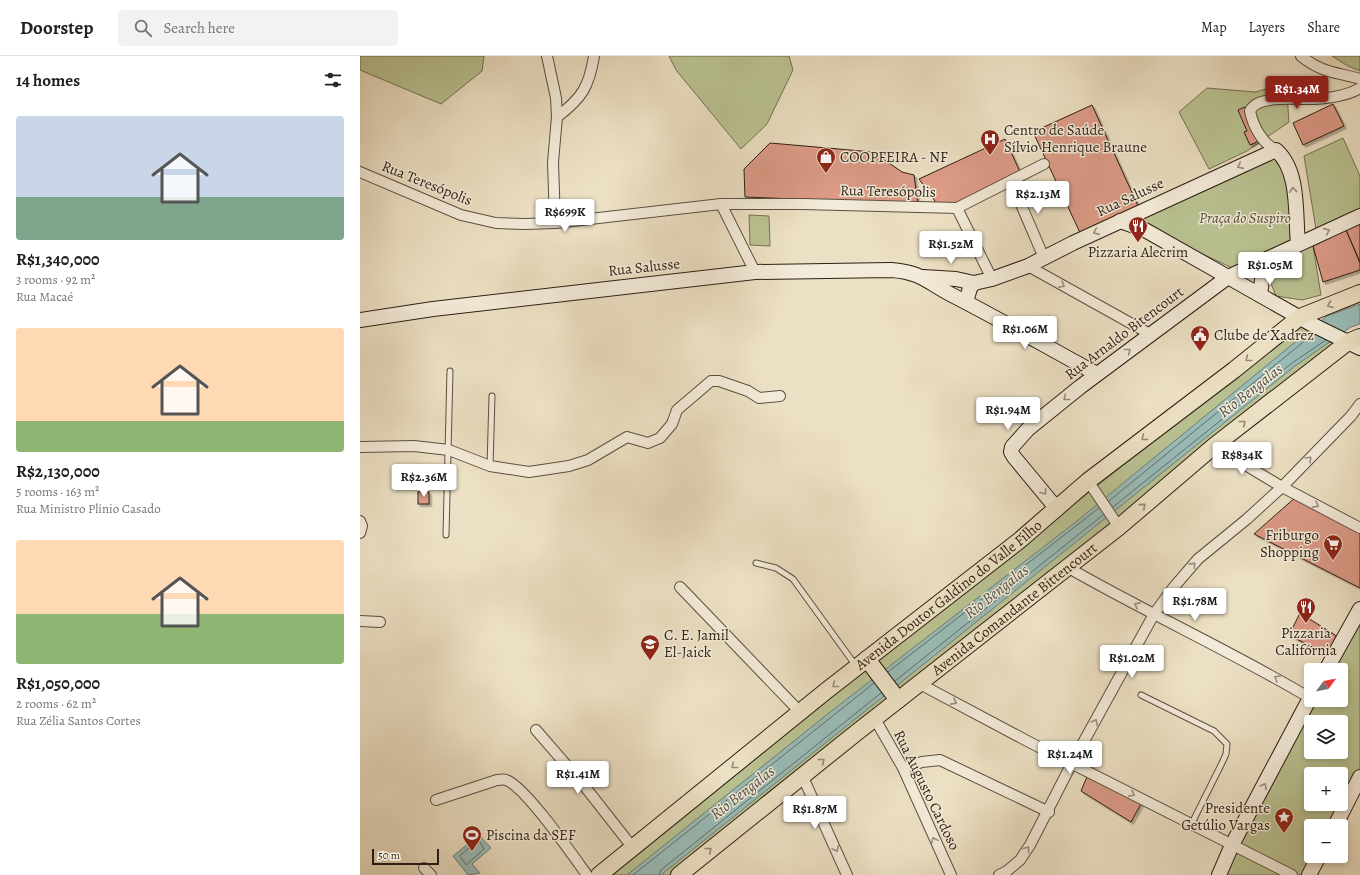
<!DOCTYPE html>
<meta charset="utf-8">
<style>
:root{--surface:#fff;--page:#f2f2f2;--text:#202124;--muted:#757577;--line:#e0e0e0;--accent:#8f2418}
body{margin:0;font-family:Alegreya,serif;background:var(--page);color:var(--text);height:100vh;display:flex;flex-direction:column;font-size:15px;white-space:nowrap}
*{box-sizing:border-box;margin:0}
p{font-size:13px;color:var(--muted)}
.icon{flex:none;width:22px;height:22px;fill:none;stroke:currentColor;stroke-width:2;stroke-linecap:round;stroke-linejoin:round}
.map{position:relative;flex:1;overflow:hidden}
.panel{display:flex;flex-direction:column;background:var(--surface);width:360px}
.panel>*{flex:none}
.needle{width:26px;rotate:58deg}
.fabs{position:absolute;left:944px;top:607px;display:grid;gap:8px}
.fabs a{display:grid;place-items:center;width:44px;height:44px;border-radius:4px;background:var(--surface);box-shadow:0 2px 6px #0003;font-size:20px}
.scale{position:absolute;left:12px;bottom:10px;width:67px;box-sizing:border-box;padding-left:4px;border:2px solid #2d1f13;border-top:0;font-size:11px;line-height:14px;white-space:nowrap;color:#2d1f13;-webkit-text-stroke:3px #f3ebd9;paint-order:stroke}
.price{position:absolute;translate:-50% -34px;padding:0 9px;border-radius:4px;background:#fff;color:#222;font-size:13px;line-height:26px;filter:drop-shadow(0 1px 2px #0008)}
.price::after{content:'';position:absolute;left:50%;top:24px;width:12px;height:9px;margin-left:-6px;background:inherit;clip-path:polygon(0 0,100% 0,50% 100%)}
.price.current{background:var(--accent);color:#fff}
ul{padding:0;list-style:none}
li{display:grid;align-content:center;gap:8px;height:212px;padding:0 16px}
li span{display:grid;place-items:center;height:124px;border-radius:4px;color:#555}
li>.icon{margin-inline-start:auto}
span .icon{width:72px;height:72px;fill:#fffc;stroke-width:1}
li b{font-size:17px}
h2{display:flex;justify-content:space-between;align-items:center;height:48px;padding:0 16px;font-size:17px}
header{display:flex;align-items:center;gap:24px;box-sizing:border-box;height:56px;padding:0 20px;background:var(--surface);border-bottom:1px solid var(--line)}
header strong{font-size:19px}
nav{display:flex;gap:22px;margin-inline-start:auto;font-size:14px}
.search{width:280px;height:36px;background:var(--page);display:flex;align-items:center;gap:10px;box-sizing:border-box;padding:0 14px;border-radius:4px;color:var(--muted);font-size:15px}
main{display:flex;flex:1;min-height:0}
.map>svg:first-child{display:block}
.green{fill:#bac292;stroke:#747052;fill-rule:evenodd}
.water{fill:#99bcb8;stroke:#6e7d76}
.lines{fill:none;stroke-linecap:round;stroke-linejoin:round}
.shore{stroke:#636e66;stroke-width:1}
.building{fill:#dd9b88;stroke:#2d1f13;filter:url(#shadow)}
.lane-casing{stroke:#5d4f3f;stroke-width:7}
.street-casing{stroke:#5d4f3f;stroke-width:12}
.secondary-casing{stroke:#2d1f13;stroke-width:16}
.primary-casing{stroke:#2d1f13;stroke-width:18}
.lane{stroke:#f3ebd9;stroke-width:5}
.street{stroke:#f3ebd9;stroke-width:10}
.secondary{stroke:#f3ebd9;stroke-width:14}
.primary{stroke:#ece0c4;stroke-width:16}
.oneway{stroke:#9a8f80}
.oneway2{stroke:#968974}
.labels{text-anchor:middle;stroke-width:3;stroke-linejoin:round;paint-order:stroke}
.poi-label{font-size:15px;fill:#2d1f13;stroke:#f3ebd9;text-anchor:start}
.street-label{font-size:15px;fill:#2d1f13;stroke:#f3ebd9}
.park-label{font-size:15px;font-style:italic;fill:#575039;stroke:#f3ebd9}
.water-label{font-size:16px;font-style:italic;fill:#4d4e45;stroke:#f3ebd9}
</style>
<header>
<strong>Doorstep</strong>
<div class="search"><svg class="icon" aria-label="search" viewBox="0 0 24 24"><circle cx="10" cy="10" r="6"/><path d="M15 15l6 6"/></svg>Search here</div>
<nav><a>Map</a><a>Layers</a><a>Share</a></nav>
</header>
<main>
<section class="panel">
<h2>14 homes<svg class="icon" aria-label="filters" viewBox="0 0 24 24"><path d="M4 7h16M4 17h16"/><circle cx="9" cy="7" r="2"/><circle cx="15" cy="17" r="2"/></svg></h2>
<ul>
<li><span style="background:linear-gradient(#c9d6e8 65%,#7fa58c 0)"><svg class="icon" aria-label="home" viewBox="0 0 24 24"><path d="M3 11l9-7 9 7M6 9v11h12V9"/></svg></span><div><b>R$1,340,000</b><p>3 rooms · 92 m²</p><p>Rua Macaé</p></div></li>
<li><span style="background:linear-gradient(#ffd9b3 75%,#8fb573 0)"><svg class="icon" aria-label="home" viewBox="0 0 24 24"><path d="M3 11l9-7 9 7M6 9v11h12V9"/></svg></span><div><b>R$2,130,000</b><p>5 rooms · 163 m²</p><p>Rua Ministro Plínio Casado</p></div></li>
<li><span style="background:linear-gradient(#ffd9b3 60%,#8fb573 0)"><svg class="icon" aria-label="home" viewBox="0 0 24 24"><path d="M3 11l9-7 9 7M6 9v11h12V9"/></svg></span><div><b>R$1,050,000</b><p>2 rooms · 62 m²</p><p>Rua Zélia Santos Cortes</p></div></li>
</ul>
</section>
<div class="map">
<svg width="1000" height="819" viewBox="0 0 1000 819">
<defs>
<filter id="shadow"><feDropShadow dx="2.5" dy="2.5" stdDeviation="0" flood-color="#0004"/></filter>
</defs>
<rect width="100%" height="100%" fill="#ece0c4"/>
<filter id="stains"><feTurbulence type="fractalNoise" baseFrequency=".005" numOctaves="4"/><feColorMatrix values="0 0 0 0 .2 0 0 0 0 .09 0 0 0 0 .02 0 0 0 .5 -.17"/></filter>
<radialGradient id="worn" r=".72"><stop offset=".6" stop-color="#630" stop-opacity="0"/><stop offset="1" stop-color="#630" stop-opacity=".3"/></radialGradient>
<g class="green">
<path d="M0,0H124L122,15L81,48L0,14Z"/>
<path d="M309,0H429L433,14L407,68L381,93L316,14Z"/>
<path d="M972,0H1000V15L988,10Z"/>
<path d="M847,32L895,36L906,33L927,39L929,66L887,95L849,113L819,56Z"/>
<path d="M983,82L1000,120V153L956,173L944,100Z"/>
<path d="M915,96L923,107L936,187L877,214L769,164Z"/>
<path d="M389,159L409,160L410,190L390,189Z"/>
<path d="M948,188L953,190L961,239L942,244L916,240L908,220L906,207Z"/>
<path d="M940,269L975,289L311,819H253L520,602Z"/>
<path d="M1000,553V721L975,770H951V800H959L949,819H859L951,644H981V614H966ZM951,666H981V696H951ZM951,718H981V748H951Z"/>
</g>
<g class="water">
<path d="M1000,248V268L991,271L935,310L301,819H267L469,657L717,465L967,260Z"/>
<path d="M119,779L131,792L112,808L120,817L108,819L93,800Z"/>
</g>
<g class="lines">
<g class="shore">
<path d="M749,445L953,278"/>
<path d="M753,451L932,307L966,284"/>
<path d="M528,616L739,452"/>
<path d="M535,625L743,459"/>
<path d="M117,786H120L124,793L106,809L100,800Z"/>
<path d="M273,819L514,627"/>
<path d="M299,819L301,814L521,637"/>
</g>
</g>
<g class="building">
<path d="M973,48L984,70L943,89L933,67Z"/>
<path d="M732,49L780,154L722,181L673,76Z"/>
<path d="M885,51L901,84L890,89L884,76L887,75L878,54Z"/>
<path d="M645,83L661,118L604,146L577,148L559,123Z"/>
<path d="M410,87L513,96L542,116L554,119L558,148L385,141L384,113Z"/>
<path d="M1000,168V206L986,174Z"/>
<path d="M986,174L1000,207V214L963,226L953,190Z"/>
<rect x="58" y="436" width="11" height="12"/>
<path d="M937,440L1000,472V532L894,478Z"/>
<path d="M940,557L975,579L977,582L969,600L929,579Z"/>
<path d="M729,716L782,746L771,766L721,735Z"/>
</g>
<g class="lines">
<defs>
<g id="lane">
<path d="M130,410L132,340"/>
<path d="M86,479L90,315"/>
<path d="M396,507L416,512L433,523L496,610"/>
<path d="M781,639L854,675L867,688L866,698L862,707L832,767"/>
</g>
<g id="street">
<path d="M187,0L196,42L197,61L193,106L195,167"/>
<path d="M941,0C962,17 976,16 1000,23"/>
<path d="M197,61C222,42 229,31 234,0"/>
<path d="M916,94C902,87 893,70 890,55C897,38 939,44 955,43C970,42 987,40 1000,32"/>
<path d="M0,116L101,159L136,167L165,168L195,167L361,148L395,216"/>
<path d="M651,125L684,202"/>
<path d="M361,148H443L597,152L684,108"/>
<path d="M597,152L632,223"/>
<path d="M668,210L790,278"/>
<path d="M854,390L922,431L1000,472"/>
<path d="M0,391L54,390L89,394L130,410L169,416L209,410L228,404L267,381L288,387L300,382L312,368L317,354L351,325H359L388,335L399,342L420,340"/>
<path d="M728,425L759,471"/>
<path d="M0,465L2,470L0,477"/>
<path d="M707,511C787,557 871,595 950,642"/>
<path d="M320,531L440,656"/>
<path d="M0,565L20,566"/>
<path d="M560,628L671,687L932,819"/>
<path d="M515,663L543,712L591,819"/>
<path d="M176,674L222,727L273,792"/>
<path d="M543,712L562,706L580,704L689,756"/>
<path d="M442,719L487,819"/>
<path d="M76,744L137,724C140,724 144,723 146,724C165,730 214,801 227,819"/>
<path d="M64,812L71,819"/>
<path d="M639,819L647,815L660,804L670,789L712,707L794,558L813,532L838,503L887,463L922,431L991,360L1000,348"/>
</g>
<g id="secondary">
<path d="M760,165L785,174L951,268L1000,292"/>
<path d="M563,221L596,223L614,227"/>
<path d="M900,239L903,216L901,207"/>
<path d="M606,246L610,232L614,227L632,223L668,210L713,187L916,94C940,115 935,158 938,187"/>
<path d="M0,264L73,253L395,216L531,214C561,216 567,226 592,239C641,264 689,292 737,318"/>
<path d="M697,453L654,401L651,396L652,391L668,373L720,331L868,221L1000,160"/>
<path d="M966,614L1000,553"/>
<path d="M975,770L1000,721"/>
<path d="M859,819L872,789L951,640"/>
<path d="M949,819L959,800"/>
</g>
<g id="primary">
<path d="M507,603L538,644"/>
<path id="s1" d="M239,819L466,635L660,484L728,425L874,314L940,261L1000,237"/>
<path id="s2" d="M319,819L496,677L759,471L854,390L988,286L1000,281"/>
</g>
</defs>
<use href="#lane" class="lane-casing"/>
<use href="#street" class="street-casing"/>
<use href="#secondary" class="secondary-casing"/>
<use href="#primary" class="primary-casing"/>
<use href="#lane" class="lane"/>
<use href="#street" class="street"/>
<use href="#secondary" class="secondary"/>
<use href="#primary" class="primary"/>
</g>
<defs><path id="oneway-chevron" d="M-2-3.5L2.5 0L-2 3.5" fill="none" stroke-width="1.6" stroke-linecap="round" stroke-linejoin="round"/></defs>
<g class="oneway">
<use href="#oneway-chevron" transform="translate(880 110) rotate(156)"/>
<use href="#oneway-chevron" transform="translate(933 134) rotate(-96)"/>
<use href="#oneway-chevron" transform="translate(967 175) rotate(-24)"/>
<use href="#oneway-chevron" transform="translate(736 176) rotate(156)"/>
<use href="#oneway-chevron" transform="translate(702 229) rotate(29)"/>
<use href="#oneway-chevron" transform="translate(768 295) rotate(-38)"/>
<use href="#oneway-chevron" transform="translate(706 342) rotate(142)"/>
<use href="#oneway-chevron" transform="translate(949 403) rotate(-45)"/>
<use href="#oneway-chevron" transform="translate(684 436) rotate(52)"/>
<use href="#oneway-chevron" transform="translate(956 449) rotate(28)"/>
<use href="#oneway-chevron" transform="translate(833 509) rotate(-49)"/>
<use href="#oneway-chevron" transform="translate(777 549) rotate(-153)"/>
<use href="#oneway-chevron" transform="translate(917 622) rotate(-150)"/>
<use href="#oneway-chevron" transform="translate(594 646) rotate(28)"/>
<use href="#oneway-chevron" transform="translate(735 666) rotate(-60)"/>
<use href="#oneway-chevron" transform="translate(904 730) rotate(-61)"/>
<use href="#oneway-chevron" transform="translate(772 738) rotate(28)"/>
<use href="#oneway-chevron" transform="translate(574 784) rotate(-114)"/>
<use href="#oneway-chevron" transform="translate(476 793) rotate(66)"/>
<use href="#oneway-chevron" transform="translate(667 793) rotate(-54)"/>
</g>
<g class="oneway2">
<use href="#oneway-chevron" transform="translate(970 249) rotate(158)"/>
<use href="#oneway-chevron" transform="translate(888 303) rotate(141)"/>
<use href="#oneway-chevron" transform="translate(883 367) rotate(-38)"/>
<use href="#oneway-chevron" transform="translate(784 382) rotate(142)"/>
<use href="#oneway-chevron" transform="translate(783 450) rotate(-41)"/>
<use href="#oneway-chevron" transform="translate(475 629) rotate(142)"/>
<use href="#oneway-chevron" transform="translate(462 705) rotate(-38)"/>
<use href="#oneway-chevron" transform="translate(374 710) rotate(141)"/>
<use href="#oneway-chevron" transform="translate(349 794) rotate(-39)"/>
</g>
<defs>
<symbol id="hospital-pin" viewBox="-11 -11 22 30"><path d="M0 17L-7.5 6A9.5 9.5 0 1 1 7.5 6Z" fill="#8f2418" stroke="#f3ebd9"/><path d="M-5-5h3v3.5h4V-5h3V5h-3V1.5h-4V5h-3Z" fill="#fff"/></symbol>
<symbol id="shop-pin" viewBox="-11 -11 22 30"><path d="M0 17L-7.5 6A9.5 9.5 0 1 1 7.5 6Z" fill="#8f2418" stroke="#f3ebd9"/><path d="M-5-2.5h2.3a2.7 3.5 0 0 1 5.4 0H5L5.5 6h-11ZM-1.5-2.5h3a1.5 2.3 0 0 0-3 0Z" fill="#fff"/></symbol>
<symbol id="restaurant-pin" viewBox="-11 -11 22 30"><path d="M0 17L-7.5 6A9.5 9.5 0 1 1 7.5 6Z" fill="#8f2418" stroke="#f3ebd9"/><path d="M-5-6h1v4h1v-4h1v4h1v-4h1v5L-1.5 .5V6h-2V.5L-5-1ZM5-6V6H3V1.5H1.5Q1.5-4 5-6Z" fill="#fff"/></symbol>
<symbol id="civic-pin" viewBox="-11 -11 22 30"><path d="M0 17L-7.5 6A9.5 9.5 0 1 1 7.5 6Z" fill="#8f2418" stroke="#f3ebd9"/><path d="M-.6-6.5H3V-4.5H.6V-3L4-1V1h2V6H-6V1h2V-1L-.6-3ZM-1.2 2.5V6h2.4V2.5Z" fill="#fff"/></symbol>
<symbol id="supermarket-pin" viewBox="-11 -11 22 30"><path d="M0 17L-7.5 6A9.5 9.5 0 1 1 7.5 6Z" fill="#8f2418" stroke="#f3ebd9"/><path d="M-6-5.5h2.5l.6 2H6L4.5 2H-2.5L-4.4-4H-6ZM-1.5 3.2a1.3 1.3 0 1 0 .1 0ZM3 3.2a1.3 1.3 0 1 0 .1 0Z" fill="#fff"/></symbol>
<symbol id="school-pin" viewBox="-11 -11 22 30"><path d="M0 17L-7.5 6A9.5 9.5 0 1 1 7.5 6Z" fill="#8f2418" stroke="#f3ebd9"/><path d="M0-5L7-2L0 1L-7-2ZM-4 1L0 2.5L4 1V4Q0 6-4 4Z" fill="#fff"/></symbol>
<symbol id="sight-pin" viewBox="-11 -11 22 30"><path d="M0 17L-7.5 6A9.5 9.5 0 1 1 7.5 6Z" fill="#8f2418" stroke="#f3ebd9"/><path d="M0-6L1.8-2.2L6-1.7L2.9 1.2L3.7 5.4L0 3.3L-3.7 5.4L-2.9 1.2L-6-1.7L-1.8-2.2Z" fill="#fff"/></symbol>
<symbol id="stadium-pin" viewBox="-11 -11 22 30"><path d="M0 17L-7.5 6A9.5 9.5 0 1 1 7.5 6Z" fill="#8f2418" stroke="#f3ebd9"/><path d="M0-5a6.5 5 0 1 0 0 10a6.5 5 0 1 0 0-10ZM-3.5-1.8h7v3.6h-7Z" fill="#fff"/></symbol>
</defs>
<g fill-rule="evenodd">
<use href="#hospital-pin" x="619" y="72" width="22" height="30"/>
<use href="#shop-pin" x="455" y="90" width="22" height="30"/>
<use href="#restaurant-pin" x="767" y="159" width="22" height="30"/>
<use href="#civic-pin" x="829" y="268" width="22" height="30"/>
<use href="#supermarket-pin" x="962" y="477" width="22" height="30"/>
<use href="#restaurant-pin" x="935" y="540" width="22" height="30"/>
<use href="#school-pin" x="279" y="577" width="22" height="30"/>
<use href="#sight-pin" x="913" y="750" width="22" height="30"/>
<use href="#stadium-pin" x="101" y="768" width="22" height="30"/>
</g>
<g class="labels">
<g class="poi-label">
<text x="644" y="79">Centro de Saúde<tspan x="644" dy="17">Sílvio Henrique Braune</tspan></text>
<text x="480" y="106">COOPFEIRA - NF</text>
<text x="778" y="201" text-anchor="middle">Pizzaria Alecrim</text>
<text x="854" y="284">Clube de Xadrez</text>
<text x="959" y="484" text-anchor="end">Friburgo<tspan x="959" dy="17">Shopping</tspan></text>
<text x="946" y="582" text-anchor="middle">Pizzaria<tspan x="946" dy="17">Califórnia</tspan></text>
<text x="304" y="584">C. E. Jamil<tspan x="304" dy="17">El-Jaick</tspan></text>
<text x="910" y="757" text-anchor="end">Presidente<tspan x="910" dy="17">Getúlio Vargas</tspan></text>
<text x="126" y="784">Piscina da SEF</text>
</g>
<g class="street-label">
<text transform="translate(67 127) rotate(22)" y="5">Rua Teresópolis</text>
<text transform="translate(528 135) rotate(1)" y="5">Rua Teresópolis</text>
<text transform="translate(770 141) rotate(-25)" y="5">Rua Salusse</text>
<text transform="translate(284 211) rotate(-6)" y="5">Rua Salusse</text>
<text transform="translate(764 277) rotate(-37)" y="5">Rua Arnaldo Bitencourt</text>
<text dy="5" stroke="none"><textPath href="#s1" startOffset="448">Avenida Doutor Galdino do Valle Filho</textPath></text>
<text dy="5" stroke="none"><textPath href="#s2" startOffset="428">Avenida Comandante Bittencourt</textPath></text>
<text transform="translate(567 734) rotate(64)" y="5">Rua Augusto Cardoso</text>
</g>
<g class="park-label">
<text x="885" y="167">Praça do Suspiro</text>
</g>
<g class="water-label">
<text transform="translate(890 334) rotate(-38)" y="6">Rio Bengalas</text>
<text transform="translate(636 535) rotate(-38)" y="6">Rio Bengalas</text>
<text transform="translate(382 736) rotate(-38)" y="6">Rio Bengalas</text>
</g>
</g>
<rect width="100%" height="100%" filter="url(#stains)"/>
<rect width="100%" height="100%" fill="url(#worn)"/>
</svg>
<div class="fabs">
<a><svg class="needle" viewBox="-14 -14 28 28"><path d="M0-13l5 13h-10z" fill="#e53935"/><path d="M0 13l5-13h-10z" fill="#757577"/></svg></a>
<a><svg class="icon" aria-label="layers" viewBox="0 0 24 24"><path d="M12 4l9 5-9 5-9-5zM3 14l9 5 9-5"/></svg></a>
<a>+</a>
<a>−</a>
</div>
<div class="scale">50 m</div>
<b class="price current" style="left:937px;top:54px">R$1.34M</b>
<b class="price" style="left:678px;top:159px">R$2.13M</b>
<b class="price" style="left:205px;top:177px">R$699K</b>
<b class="price" style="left:591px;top:209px">R$1.52M</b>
<b class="price" style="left:910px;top:230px">R$1.05M</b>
<b class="price" style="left:665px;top:294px">R$1.06M</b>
<b class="price" style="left:648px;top:375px">R$1.94M</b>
<b class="price" style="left:882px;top:420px">R$834K</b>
<b class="price" style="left:64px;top:442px">R$2.36M</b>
<b class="price" style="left:835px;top:566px">R$1.78M</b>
<b class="price" style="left:772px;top:623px">R$1.02M</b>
<b class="price" style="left:710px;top:719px">R$1.24M</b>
<b class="price" style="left:218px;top:739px">R$1.41M</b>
<b class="price" style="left:455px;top:774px">R$1.87M</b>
</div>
</main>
